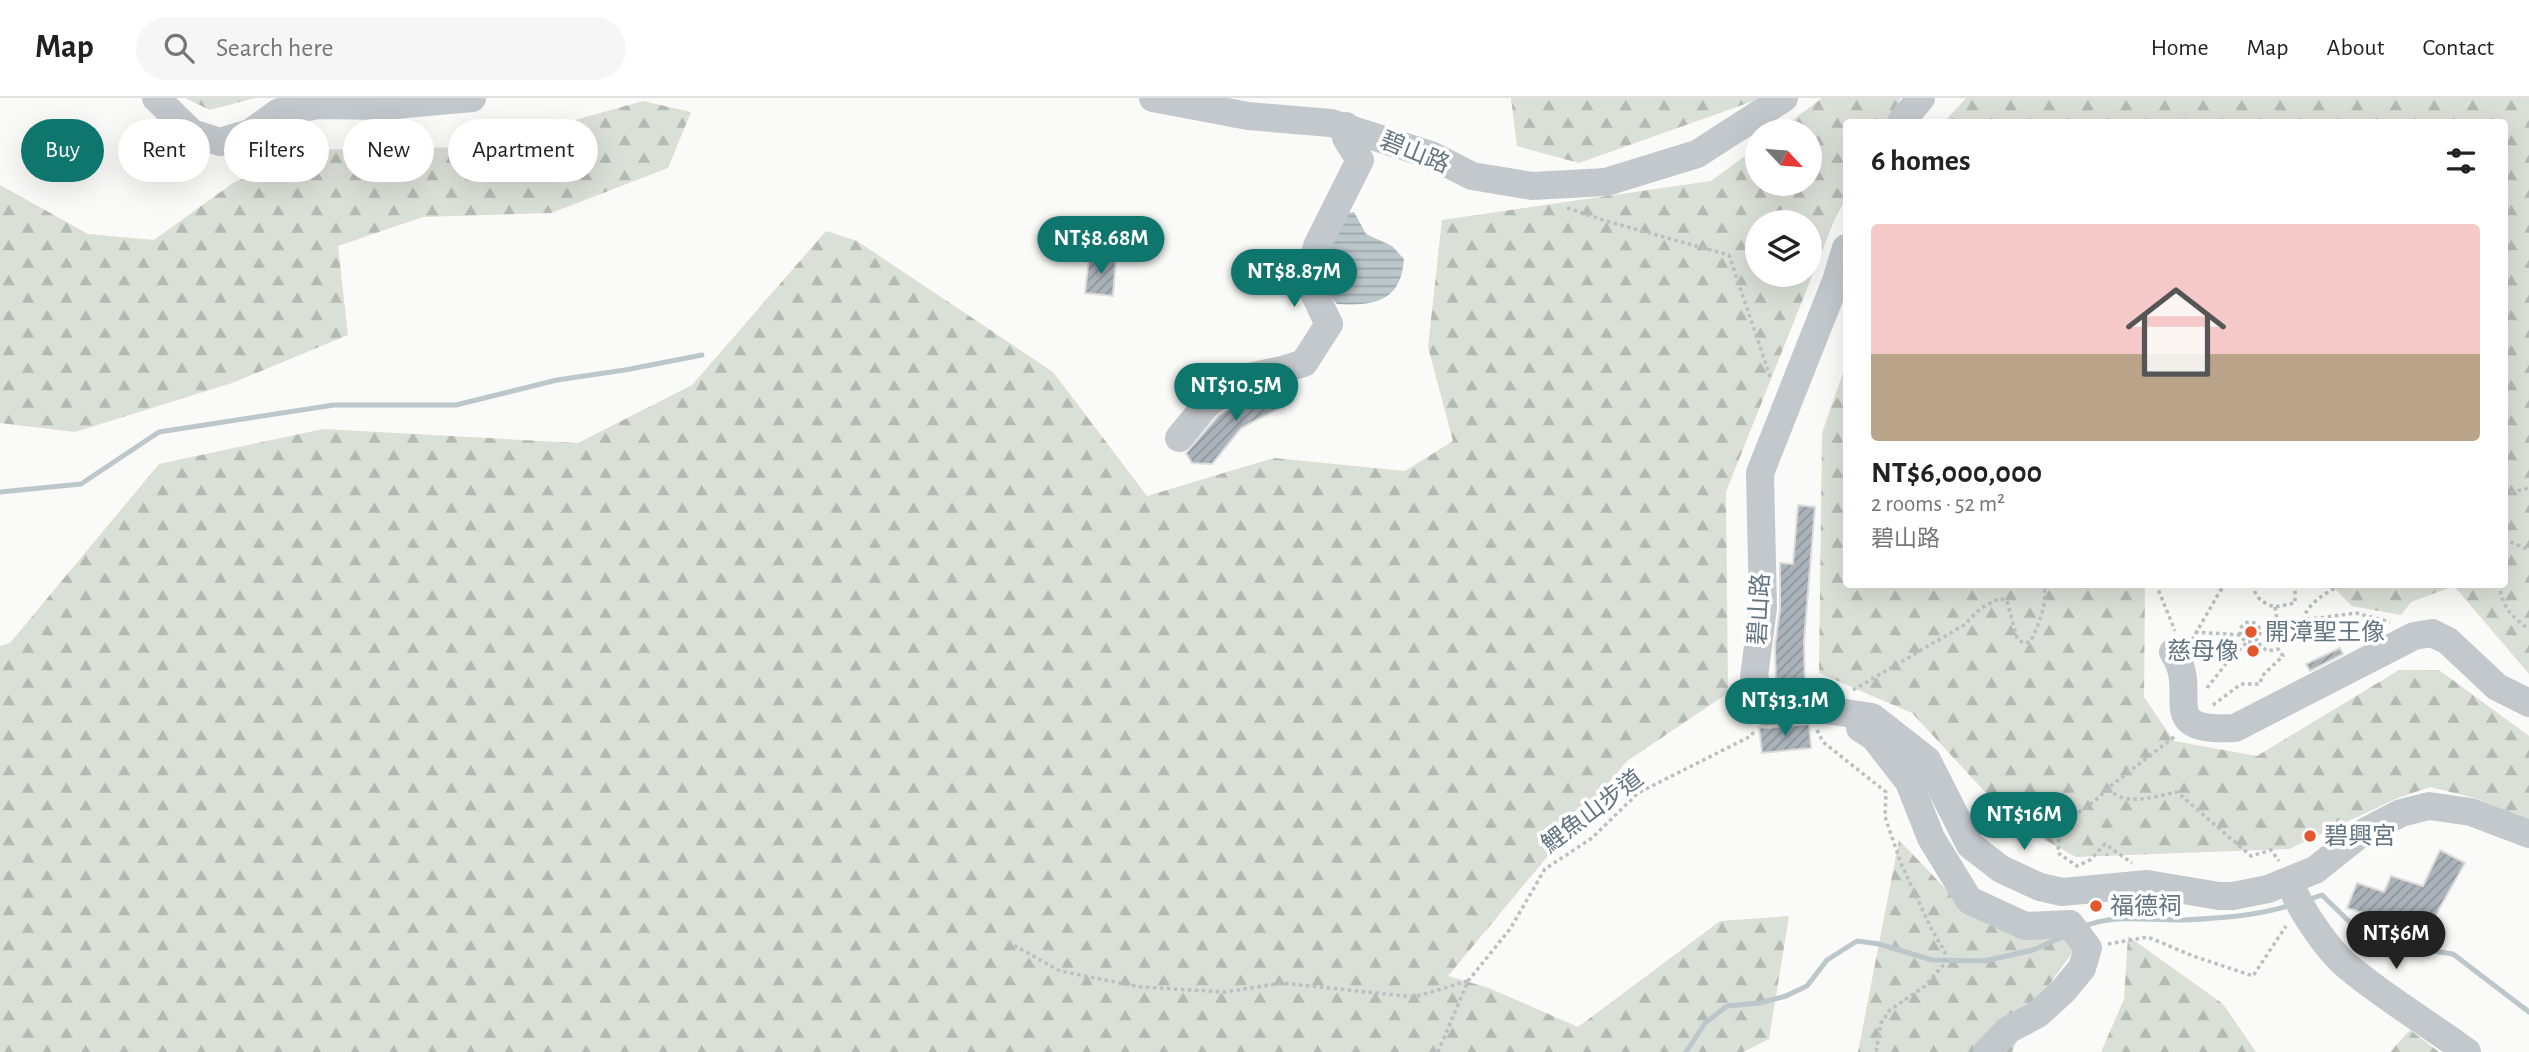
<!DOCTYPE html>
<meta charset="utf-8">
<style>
:root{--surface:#fff;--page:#f6f6f6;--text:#222;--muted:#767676;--line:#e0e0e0;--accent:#0f766e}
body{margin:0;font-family:"Alegreya Sans","Noto Sans TC",sans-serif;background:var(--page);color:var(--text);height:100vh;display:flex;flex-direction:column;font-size:26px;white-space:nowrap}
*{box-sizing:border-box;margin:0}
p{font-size:23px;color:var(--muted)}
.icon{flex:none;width:38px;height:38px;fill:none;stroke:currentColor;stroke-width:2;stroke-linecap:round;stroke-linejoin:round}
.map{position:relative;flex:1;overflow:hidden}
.details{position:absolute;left:1843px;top:21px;width:665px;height:469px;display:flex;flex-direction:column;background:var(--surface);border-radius:7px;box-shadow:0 7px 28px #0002}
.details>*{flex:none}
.guide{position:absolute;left:21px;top:21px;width:665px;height:63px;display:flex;gap:14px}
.needle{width:46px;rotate:116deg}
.buttons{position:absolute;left:1745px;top:21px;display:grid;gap:14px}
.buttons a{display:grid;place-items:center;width:77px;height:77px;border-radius:50%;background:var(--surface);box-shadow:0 7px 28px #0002;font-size:35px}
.price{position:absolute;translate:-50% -60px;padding:0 16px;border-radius:24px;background:var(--accent);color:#fff;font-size:23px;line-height:46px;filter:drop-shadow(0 2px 4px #0008)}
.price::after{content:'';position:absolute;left:50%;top:42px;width:21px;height:16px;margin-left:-10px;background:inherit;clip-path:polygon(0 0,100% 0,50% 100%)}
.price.on{background:#222;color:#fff}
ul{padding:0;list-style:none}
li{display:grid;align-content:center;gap:14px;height:371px;padding:0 28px}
li span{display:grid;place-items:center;height:217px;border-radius:7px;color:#555}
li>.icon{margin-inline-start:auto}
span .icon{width:126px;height:126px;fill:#fffc;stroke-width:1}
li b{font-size:30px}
h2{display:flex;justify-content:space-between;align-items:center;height:84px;padding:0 28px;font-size:30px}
.pill{padding:0 24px;border-radius:32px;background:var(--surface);box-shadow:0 7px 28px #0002;font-size:24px;line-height:63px}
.pill.on{background:var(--accent);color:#fff}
header{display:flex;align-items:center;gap:42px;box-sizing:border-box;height:98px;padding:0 35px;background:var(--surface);border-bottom:2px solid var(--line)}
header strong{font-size:33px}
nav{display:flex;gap:38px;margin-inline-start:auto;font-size:24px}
.search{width:490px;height:63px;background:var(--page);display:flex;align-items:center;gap:18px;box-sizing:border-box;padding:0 24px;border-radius:38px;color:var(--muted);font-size:26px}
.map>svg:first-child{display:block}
.forest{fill:url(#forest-firs);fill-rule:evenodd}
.water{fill:url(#water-rules)}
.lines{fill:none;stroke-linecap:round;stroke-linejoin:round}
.stream{stroke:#bbc7cb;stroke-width:5}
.building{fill:url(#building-hatch);stroke:#dcdcda;stroke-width:2}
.path{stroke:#bbbfc2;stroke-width:3.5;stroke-dasharray:3.5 3.5;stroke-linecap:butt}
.minor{stroke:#c3c8cc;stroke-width:28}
.poi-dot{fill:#e4572e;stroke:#fff;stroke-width:2.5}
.labels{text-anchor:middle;stroke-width:7;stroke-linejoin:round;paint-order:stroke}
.street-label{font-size:24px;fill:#657683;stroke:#fff}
.poi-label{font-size:24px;fill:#657683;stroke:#fff;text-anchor:start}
</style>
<header>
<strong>Map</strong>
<div class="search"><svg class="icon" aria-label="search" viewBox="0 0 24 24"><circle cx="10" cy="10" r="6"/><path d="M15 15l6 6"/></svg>Search here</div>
<nav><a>Home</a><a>Map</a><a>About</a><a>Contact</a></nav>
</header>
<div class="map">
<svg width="2529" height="954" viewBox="0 0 2529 954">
<defs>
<pattern id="forest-firs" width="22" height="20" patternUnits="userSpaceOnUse" patternTransform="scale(1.75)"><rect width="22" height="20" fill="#dadfd7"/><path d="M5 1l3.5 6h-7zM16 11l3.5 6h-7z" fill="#b4b9b4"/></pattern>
<pattern id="water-rules" width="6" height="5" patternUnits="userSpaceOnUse" patternTransform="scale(1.75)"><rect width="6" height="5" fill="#bbc7cb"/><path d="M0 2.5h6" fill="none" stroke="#9ca6aa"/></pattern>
<pattern id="building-hatch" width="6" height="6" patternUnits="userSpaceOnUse" patternTransform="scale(1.75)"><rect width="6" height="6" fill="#aab3b9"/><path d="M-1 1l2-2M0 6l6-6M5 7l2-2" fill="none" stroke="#8e969c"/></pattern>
</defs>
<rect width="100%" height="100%" fill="#fafaf8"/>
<g class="forest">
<path d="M185,0H255L210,12Z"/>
<path d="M1511,0H1762L1579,65L1517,48Z"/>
<path d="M1822,0H1901L1887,24H1846V100L1834,123L1726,394L1728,595L1627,663L1448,878L1489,890L1578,929L1720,823L1789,818L1769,941L1743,954H0V548L10,545L159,366L323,331L578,345L692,287L826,133L857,143L1053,274L1147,398L1274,360L1405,373L1453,343L1428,249L1442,122L1711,83L1757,49V86H1810V33H1778ZM1757,124H1810V177H1757Z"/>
<path d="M1966,0H2529V576L2454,488L2411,504L2401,517L2352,508L2331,487L2504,486V24H1944Z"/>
<path d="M643,3L691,14L668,70L551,115L423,119L338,148L348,237L232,285L75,334L0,325V87L88,136L154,142L233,85L307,52L479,49Z"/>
<path d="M1846,266V486L2145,487L2144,599L2174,643L2257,658L2399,572H2439L2529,638V722L2475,700L2430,689L2398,700L2289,751L2076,759L2013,724L1912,615L1819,575L1822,335Z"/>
<path d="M1899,742L1960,806L2064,831L2076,849L2028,917L2012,954H1858Z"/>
<path d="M2128,838L2223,906L2256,954H2101L2124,901Z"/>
<path d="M2410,932L2439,954H2390Z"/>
</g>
<path class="water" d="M1354,114L1366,136L1392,148L1404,161C1401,204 1374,208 1337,206L1319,186L1332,118Z"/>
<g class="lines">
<g class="stream">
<path d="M0,394L81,386L159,334L334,307H456L557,282L625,272L702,257"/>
<path d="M2307,802L2322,797L2370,844L2453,856L2529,914"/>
<path d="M2083,829C2114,815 2151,823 2184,822C2219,820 2259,818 2291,807"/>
<path d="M1686,954L1705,925L1727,908L1760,905L1786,898L1807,888L1827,862L1857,843L1879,846L1932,862L1984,863L2033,852L2064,838"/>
</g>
</g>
<g class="building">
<path d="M1089,159L1116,161L1113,198L1085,195Z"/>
<path d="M1285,288L1293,303L1241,330L1212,366L1192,365L1186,355L1218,318L1251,296Z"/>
<path d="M1798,407L1815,409L1804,543L1805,592H1776L1775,548L1780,512V465L1793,466Z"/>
<path d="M2340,550L2343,556L2310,573L2306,566Z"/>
<path d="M1809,626L1811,650L1762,655L1759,629L1768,630Z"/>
<path d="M2440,752L2465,765L2425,836L2411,831L2408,841L2388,834L2392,824L2347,810L2357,785L2384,794L2391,778L2423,788Z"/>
</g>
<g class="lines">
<g class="path">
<path d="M1567,110L1606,123L1729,157L1771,281"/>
<path d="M2504,396L2529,390"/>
<path d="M2504,441L2529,452"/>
<path d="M2156,486L2175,533"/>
<path d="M2254,486C2253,499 2264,506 2275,509L2295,505V489L2299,486"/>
<path d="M2499,486C2502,508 2511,519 2529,531"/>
<path d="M2275,509L2278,528L2303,522L2356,515L2390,524"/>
<path d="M2303,522C2307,505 2329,492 2345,486"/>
<circle cx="2250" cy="534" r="10"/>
<path d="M2195,534L2241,537"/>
<path d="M2192,542L2220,493L2227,486"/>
<path d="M2207,590L2225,567L2247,544"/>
<path d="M1853,592L1964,527L1981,510L2000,500L2007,503L2017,540L2023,545L2030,544C2038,529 2049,503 2043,486"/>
<path d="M2213,607L2241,586H2260L2262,578L2283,558L2278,551L2267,553L2256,543"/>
<path d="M1817,632L1823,644L1886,694L1885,719L1902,768L1932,832L1945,854V865L1925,888L1890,912L1881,925L1876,954"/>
<path d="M2174,639L2108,690C2125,710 2155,698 2177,694L2251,758L2271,752L2279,763"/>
<path d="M2108,690C2093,706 2080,715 2060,723L2058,755L2077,768L2090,762L2105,746L2132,765"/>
<path d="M1008,844L1060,873L1141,889L1225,894L1282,885L1414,899L1468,883"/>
<path d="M2108,846L2148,839L2193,858L2253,878L2286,828"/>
<path d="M1438,954L1468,883L1510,831L1545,771L1592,740L1638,695L1751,638L1754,633"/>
</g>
<g class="minor">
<path d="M156,0L192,35L220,44L250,35L279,14L319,7L384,8L472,0"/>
<path d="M1153,0L1248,18L1331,25L1431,57L1472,78L1532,88L1606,84L1697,56L1784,0"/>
<path d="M1901,24L1921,0"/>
<path d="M1846,150L1836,183L1760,375L1763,510L1754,579L1766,614L1806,609L1872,619L1927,662L1970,747L2001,771L2040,789L2062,794L2147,786L2219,798H2233L2268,791L2315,772L2359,737L2401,715L2429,708L2471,714L2529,736"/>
<path d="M1179,340L1207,306L1244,280L1282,272L1304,265L1329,226L1309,185L1317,148L1360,62L1346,40V28"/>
<path d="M2173,554C2202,596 2152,634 2235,630L2414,538L2432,535L2448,543L2497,589L2529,605"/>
<path d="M1860,630L1874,639L1909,684L1931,740L1969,802L2025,828L2070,826L2088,850L2082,870L2063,893L2038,916L2008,932L1987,954"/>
<path d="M2290,783C2297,808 2328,852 2347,868C2385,900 2428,925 2467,954"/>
</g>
</g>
<g class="poi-dot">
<circle cx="2251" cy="534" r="7"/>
<circle cx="2253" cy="553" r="7"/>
<circle cx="2310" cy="738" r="7"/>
<circle cx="2096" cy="808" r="7"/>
</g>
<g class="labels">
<g class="street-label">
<text transform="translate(1415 54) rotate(22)" y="8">碧山路</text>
<text transform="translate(1759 511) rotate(-87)" y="8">碧山路</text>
<text transform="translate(1592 713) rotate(-37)" y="8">鯉魚山步道</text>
</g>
<g class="poi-label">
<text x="2265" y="542">開漳聖王像</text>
<text x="2239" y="561" text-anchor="end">慈母像</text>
<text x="2324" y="746">碧興宮</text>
<text x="2110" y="816">福德祠</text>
</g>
</g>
</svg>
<div class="buttons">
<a><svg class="needle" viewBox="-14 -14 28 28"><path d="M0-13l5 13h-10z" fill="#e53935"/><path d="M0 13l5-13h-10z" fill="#767676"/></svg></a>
<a><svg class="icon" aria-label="layers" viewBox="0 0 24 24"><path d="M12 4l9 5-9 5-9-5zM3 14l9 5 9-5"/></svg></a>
</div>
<b class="price" style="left:1101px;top:178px">NT$8.68M</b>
<b class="price" style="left:1294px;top:211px">NT$8.87M</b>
<b class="price" style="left:1236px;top:325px">NT$10.5M</b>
<b class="price" style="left:1785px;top:640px">NT$13.1M</b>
<b class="price" style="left:2024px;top:754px">NT$16M</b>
<b class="price on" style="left:2396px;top:873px">NT$6M</b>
<div class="guide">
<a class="pill on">Buy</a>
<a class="pill">Rent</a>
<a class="pill">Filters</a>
<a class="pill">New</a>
<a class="pill">Apartment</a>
</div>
<section class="details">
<h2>6 homes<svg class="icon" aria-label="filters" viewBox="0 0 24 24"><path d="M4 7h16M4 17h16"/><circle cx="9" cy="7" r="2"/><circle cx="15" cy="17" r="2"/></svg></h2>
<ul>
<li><span style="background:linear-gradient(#f6c9c9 60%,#b9a48a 0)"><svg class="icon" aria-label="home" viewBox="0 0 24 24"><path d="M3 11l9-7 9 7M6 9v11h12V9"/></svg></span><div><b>NT$6,000,000</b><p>2 rooms · 52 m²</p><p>碧山路</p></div></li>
</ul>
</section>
</div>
